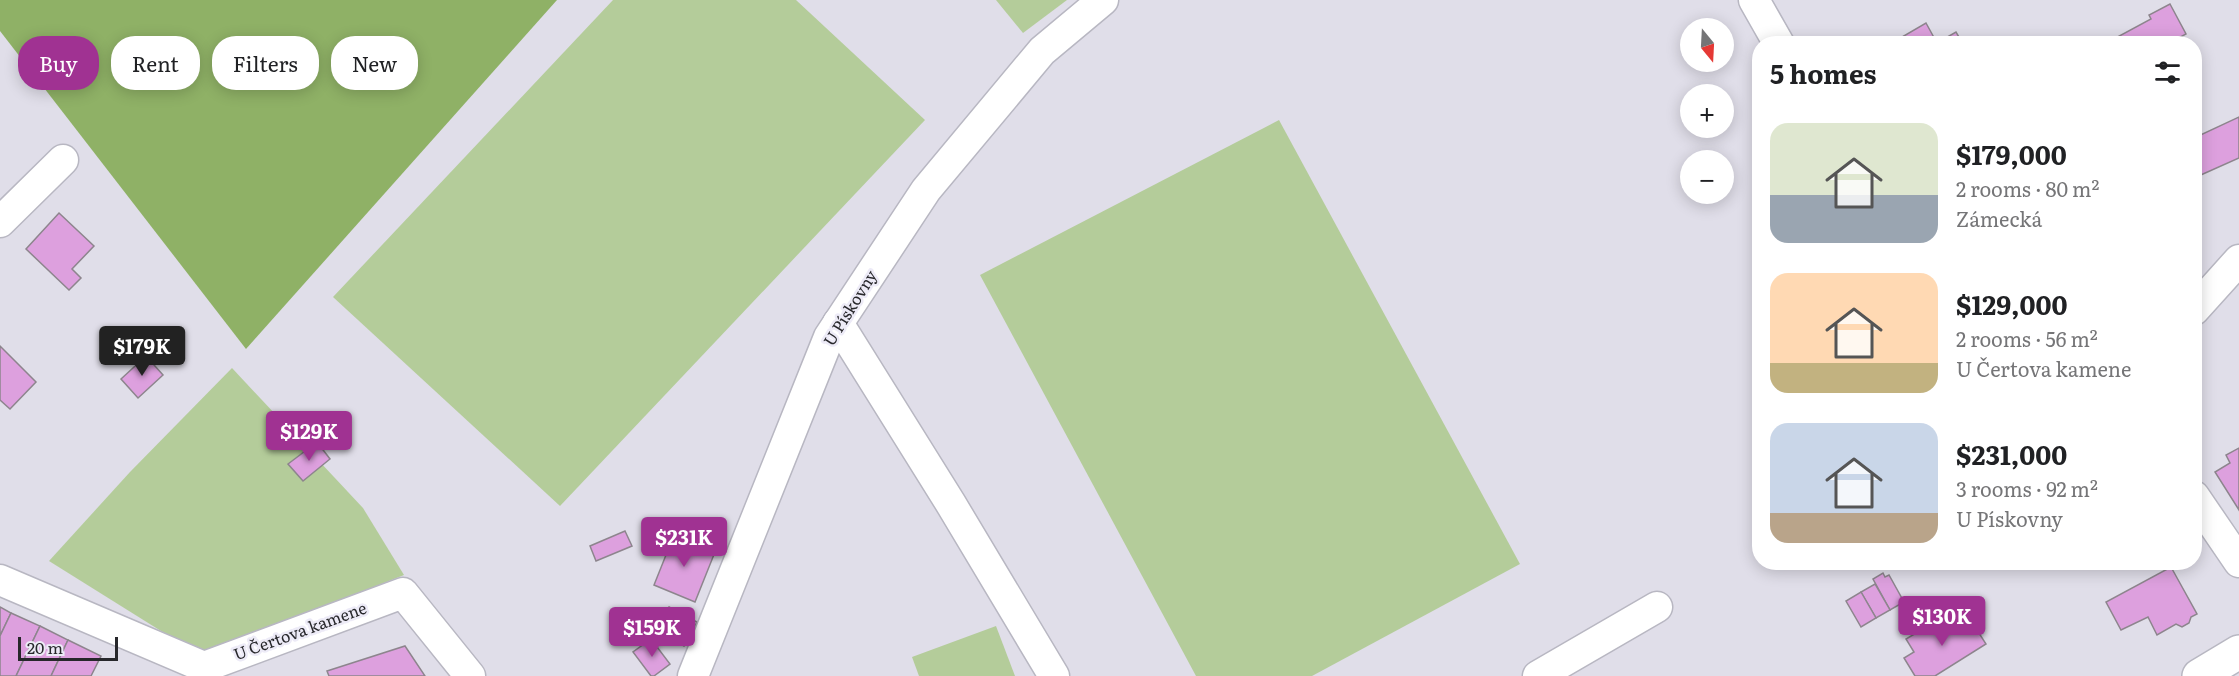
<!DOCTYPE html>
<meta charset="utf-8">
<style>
:root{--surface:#fff;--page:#f6f6f6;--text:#202124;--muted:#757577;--accent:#a03292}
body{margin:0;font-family:Literata,serif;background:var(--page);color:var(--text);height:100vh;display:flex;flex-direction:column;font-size:22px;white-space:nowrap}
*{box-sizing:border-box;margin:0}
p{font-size:20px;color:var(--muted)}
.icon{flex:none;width:33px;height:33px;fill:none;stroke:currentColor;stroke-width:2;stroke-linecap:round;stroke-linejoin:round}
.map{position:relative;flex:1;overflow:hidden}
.sheet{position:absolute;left:1752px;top:36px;width:450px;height:534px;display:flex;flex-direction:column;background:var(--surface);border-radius:24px;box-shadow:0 3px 15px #0003}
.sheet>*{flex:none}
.hud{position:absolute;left:18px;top:36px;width:570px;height:54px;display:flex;gap:12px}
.needle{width:39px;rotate:162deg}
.tools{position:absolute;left:1680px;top:18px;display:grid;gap:12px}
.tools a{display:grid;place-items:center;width:54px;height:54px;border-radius:50%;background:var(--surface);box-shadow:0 3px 15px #0003;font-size:30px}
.scale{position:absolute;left:18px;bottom:15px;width:100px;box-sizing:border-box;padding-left:6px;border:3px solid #27272b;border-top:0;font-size:16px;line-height:21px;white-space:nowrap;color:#27272b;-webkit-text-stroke:4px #edebf7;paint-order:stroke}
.price{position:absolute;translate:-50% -51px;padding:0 14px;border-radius:6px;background:var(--accent);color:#fff;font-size:20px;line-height:39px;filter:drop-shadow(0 2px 3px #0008)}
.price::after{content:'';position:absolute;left:50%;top:36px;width:18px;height:14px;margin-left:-9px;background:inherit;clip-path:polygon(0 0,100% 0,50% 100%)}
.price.current{background:#222;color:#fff}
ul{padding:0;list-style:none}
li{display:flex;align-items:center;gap:18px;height:150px;padding:0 18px}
li span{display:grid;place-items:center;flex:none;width:168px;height:120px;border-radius:18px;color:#555}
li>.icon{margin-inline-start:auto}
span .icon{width:72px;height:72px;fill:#fffc;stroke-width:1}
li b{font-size:26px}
h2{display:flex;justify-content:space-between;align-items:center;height:72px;padding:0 18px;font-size:26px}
.tag{padding:0 21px;border-radius:24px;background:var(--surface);box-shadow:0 3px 15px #0003;font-size:21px;line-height:54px}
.tag.current{background:var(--accent);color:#fff}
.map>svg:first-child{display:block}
.green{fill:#b4cc9a}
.forest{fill:#8fb166}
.building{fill:#dda0de;stroke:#8d858d;stroke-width:1.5}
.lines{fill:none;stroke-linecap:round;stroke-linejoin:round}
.minor-casing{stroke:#b8b7c2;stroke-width:33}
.tertiary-casing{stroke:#b8b7c2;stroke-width:36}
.minor{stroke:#fff;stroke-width:30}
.tertiary{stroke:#fff;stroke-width:33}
.labels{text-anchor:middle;stroke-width:5;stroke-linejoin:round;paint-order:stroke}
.street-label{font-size:16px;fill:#27272b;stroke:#edebf7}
</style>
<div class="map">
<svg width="2239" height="676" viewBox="0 0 2239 676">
<rect width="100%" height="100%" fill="#e0dee9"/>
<g class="green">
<path d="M613,0H796L925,120L560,506L333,297Z"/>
<path d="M996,0H1067L1023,33Z"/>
<path d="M1279,120L1520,564L1312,676H1196L980,275Z"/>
<path d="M232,368L363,508L404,575L201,656L49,561L130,472Z"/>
<path d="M996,626L1015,676H919L912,657Z"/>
</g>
<path class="forest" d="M0,0H557L246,349L0,31Z"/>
<g class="building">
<path d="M2170,4L2186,34L2168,44H2112L2110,41L2151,19L2149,15Z"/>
<path d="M1926,23L1937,43L1956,32L1963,44H1890Z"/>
<path d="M2239,117V158L2194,178V138Z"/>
<path d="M59,213L94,246L72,269L81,278L69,290L26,249Z"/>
<path d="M0,346L36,382L10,409L0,400Z"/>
<path d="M146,356L163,375L138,398L121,379Z"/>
<path d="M317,442L330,459L303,481L288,464Z"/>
<path d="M2239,448V510L2215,472L2230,463L2226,455Z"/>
<path d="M625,531L632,546L596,561L590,546Z"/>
<path d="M674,535L715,552L695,602L654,585Z"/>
<path d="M2171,567L2197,614L2191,617L2189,623L2182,627L2176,624L2157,635L2148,617L2121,630L2106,602Z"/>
<path d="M1883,573L1885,577L1889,575L1904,602L1890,610L1873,579Z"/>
<path d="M1875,584L1890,610L1876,618L1861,592Z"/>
<path d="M1861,592L1876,618L1861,627L1846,601Z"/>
<path d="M0,607L11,613L0,636Z"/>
<path d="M669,607L697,622L684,646L656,631Z"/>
<path d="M11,613L40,626L16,676H0V636Z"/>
<path d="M1943,617L1952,631L1970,619L1986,644L1935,676H1915L1904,658L1914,652L1906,639Z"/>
<path d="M40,626L68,640L51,676H16Z"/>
<path d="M651,639L670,664L654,676H651L633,652Z"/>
<path d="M68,640L101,656L91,676H51Z"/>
<path d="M405,646L425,676H329L327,671Z"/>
</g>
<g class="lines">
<defs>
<g id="minor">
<path d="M1754,0L1779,44"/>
<path d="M0,222L63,160"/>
<path d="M2194,310L2239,260"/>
<path d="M838,323L951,504L1054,676"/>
<path d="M2194,496L2239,562"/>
<path d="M0,580L204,667L403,593L470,676"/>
<path d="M693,676L829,337L926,190L1042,51L1103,0"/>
<path d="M1538,676L1657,607"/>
</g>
<path id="tertiary" d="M2199,676L2239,652"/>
</defs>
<use href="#minor" class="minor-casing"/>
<use href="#tertiary" class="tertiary-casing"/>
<use href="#minor" class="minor"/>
<use href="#tertiary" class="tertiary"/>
</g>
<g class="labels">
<g class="street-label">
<text transform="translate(850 308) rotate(-58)" y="6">U Pískovny</text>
<text transform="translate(300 631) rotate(-20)" y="6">U Čertova kamene</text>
</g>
</g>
</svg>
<div class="tools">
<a><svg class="needle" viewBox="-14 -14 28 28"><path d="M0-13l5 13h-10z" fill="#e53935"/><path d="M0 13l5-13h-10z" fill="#757577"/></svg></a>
<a>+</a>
<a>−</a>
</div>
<div class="scale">20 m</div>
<b class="price current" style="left:142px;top:377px">$179K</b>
<b class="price" style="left:309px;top:462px">$129K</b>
<b class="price" style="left:684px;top:568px">$231K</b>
<b class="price" style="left:1942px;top:647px">$130K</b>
<b class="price" style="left:652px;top:658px">$159K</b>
<div class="hud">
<a class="tag current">Buy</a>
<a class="tag">Rent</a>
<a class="tag">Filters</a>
<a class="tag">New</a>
</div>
<section class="sheet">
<h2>5 homes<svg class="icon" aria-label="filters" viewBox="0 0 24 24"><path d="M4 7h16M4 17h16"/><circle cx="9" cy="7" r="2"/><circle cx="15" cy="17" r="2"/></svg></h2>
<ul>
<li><span style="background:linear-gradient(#dfe7d0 60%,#9aa5b1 0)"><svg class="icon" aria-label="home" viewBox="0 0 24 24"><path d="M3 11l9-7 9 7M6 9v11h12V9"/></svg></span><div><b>$179,000</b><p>2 rooms · 80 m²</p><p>Zámecká</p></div></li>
<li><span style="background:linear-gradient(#ffd9b3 75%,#c2b280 0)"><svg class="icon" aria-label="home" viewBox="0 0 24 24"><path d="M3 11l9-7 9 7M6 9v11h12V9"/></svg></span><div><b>$129,000</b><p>2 rooms · 56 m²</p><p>U Čertova kamene</p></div></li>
<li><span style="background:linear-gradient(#c9d6e8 75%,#b9a48a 0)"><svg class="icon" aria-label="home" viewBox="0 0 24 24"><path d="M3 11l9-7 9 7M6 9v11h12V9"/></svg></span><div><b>$231,000</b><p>3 rooms · 92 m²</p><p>U Pískovny</p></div></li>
</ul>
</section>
</div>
